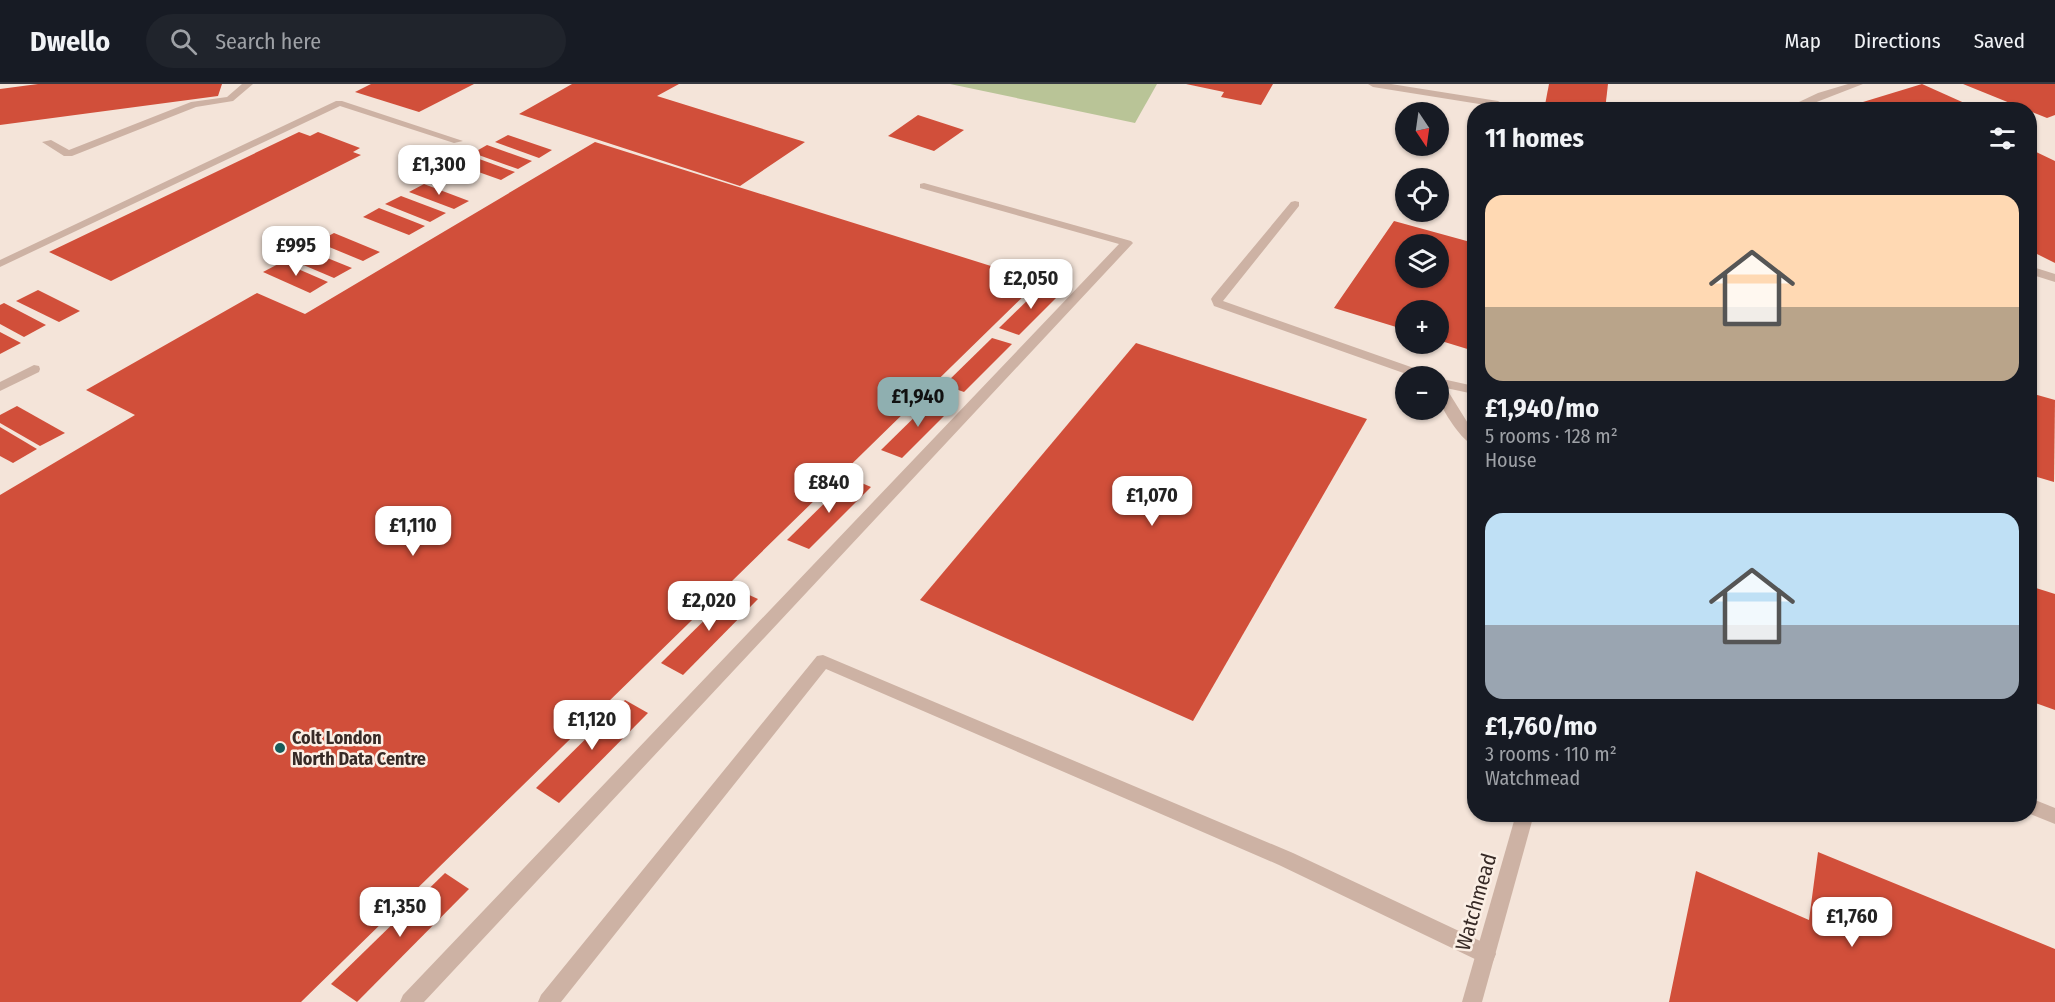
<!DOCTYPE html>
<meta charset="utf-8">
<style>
:root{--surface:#171b24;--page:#20242c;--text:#f1f3f6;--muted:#9ea1a6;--line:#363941;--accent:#8fafb0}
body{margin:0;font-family:"Fira Sans Condensed",sans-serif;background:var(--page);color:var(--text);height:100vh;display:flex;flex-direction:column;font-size:22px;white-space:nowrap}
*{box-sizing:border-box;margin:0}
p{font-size:20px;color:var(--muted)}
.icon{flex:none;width:33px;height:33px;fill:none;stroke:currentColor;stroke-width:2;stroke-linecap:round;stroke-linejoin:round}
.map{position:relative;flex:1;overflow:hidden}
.panel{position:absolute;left:1467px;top:18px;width:570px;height:720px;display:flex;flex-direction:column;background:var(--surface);border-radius:24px;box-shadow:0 2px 4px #0004}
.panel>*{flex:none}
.needle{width:39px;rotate:167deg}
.controls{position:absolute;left:1395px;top:18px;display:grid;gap:12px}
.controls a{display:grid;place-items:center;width:54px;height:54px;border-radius:50%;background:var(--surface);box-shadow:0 2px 4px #0004;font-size:30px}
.price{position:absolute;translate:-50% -51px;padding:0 14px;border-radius:12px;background:#fff;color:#222;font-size:20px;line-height:39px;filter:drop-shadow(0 2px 3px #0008)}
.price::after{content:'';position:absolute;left:50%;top:36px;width:18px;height:14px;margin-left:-9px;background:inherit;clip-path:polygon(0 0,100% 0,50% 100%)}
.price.on{background:var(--accent);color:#111}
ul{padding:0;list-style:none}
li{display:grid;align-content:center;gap:12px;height:318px;padding:0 18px}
li span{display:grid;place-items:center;height:186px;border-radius:18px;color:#555}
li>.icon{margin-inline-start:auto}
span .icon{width:108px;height:108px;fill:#fffc;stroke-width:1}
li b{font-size:26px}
h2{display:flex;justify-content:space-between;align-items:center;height:72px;padding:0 18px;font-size:26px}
header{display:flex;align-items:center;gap:36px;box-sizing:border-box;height:84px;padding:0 30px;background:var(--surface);border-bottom:2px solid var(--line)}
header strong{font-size:28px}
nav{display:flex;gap:33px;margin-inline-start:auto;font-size:21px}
.search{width:420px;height:54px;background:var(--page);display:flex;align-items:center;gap:15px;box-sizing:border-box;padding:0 21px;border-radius:33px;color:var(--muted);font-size:22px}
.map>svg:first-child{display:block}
.green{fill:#b9c497}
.building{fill:#d14f3a;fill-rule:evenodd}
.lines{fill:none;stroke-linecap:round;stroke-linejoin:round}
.service{fill:#cdb2a4;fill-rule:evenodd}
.minor{fill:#cdb2a4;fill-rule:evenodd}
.poi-dot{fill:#185c5a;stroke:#fbefe5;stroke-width:2}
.labels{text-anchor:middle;stroke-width:5;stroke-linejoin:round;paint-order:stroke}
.poi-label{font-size:18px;font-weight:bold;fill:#372a26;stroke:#fbefe5;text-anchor:start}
.near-street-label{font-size:21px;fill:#372a26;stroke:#fbefe5}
</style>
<header>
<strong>Dwello</strong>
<div class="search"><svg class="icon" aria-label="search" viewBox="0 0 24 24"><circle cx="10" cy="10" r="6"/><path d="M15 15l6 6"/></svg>Search here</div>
<nav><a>Map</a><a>Directions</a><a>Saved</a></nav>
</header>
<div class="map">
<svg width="2055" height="918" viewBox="0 0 2055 918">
<rect width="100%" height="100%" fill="#f4e4d9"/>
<path class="green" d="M950,0H1157L1135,39Z"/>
<g class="building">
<path d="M38,0H222L218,12L0,41V5Z"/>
<path d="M371,0H474L419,28L355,8Z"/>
<path d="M572,0H679L657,12L805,58L740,102L519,30Z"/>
<path d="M1186,0H1273L1261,21L1221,13L1224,8Z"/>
<path d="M1549,0H1608L1605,26H1544Z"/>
<path d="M1922,0L1980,26H1840V25Z"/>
<path d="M1963,0H2055V31L2047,34Z"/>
<path d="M918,31L964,46L934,67L888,52Z"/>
<path d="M299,48L310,52L318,48L360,64L353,68L361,71L111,197L49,168Z"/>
<path d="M508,51L552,66L539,74L495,58Z"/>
<path d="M595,58L1039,197L301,918H0V411L135,331L86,306L257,209L305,230Z"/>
<path d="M487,61L532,77L518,85L473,69Z"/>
<path d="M2030,65L2055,77V179L2035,169L2030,172Z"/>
<path d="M471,72L515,88L501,96L456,80Z"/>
<path d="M424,100L469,117L454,125L409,108Z"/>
<path d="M401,112L446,129L430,138L385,120Z"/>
<path d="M379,124L425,142L409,151L363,133Z"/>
<path d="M1394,137L1474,159V267L1438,256V226H1406V246L1334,224ZM1406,160H1438V194H1406Z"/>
<path d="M334,149L380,168L363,177L317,158Z"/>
<path d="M305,165L352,184L334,194L287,174Z"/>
<path d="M282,178L328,198L310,209L263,188Z"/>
<path d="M1043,201L1062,208L1019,251L999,244Z"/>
<path d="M38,206L80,227L59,238L16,217Z"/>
<path d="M4,219L46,241L24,253L0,240V221Z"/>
<path d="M0,248L21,259L0,270Z"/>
<path d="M992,254L1012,260L964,308L944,301Z"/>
<path d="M1136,259L1367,335L1193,637L920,516Z"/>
<path d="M2030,309L2055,316L2054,398L2030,391Z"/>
<path d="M935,313L955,321L902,374L881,366Z"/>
<path d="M17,322L65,349L40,362L0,339V331Z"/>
<path d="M0,343L37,365L13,379L0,372Z"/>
<path d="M850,394L871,403L809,465L787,456Z"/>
<path d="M2030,502L2055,510V626L2030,617Z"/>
<path d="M736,505L758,515L683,591L661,579Z"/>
<path d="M625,616L648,629L559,719L536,704Z"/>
<path d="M1818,768L2055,865V918H1669L1696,787L1809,836Z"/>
<path d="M445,789L469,805L357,918L331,900Z"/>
</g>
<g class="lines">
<g class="service">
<path d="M242,0H253L233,17L196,23L72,72H64L42,58L51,56L69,66L191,18L227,13Z"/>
<path d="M1848,0H1863L1796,26H1782L1818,9Z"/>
<path d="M336,17H342L463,57L454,59L340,22L0,183V176Z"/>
<path d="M924,99L1131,157L1133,159L424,918H400L403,911L1119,160L920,104V100Z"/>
<path d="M1295,117L1299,118V122L1223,217L1428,289L1429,292H1412L1214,222L1211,215L1213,212L1291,118Z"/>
<path d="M2030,182L2055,190V198L2030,190Z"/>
<path d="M34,281L39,282L40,285L39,288L0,307V298Z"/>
<path d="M1438,294L1474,302V310L1446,304L1474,349V361C1463,359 1441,325 1438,313C1437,307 1438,300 1438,294Z"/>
<path d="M823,571L1293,769L1493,863L1496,870L1493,877L1486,880L1479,877L1279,781L826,585L561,918H538L541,911L817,572Z"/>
</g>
<g class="minor">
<path d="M1368,0H1391L1498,17L1503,20L1498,23L1373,3Z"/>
<path d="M2030,714L2055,724V740L2030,730Z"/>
<path d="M1516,730H1534L1482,918H1462Z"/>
</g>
</g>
<circle class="poi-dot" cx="280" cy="664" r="6"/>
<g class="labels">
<g class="poi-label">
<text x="292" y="660">Colt London<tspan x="292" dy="21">North Data Centre</tspan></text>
</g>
<g class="near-street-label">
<text transform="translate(1476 818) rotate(-74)" y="7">Watchmead</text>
</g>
</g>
</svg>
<div class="controls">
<a><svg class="needle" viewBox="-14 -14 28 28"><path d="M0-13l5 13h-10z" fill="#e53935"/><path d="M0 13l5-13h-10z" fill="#9ea1a6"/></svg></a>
<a><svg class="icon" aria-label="locate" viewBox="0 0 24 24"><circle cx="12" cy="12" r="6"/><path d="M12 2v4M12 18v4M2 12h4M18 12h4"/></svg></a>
<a><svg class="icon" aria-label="layers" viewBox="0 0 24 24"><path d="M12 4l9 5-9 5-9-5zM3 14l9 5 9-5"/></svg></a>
<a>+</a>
<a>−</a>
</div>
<b class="price" style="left:439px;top:112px">£1,300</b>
<b class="price" style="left:296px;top:193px">£995</b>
<b class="price" style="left:1031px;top:226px">£2,050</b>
<b class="price on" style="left:918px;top:344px">£1,940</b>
<b class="price" style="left:829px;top:430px">£840</b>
<b class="price" style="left:1152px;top:443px">£1,070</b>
<b class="price" style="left:413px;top:473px">£1,110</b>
<b class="price" style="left:709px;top:548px">£2,020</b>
<b class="price" style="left:592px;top:667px">£1,120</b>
<b class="price" style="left:400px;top:854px">£1,350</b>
<b class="price" style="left:1852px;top:864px">£1,760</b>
<section class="panel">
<h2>11 homes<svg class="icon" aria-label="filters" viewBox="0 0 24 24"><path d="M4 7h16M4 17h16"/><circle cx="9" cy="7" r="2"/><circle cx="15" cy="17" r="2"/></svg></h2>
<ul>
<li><span style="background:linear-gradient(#ffd9b3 60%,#b9a48a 0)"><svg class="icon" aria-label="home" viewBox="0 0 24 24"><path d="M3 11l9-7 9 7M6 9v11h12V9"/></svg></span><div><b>£1,940/mo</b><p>5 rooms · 128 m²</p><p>House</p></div></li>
<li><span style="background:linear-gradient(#bfe0f5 60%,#9aa5b1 0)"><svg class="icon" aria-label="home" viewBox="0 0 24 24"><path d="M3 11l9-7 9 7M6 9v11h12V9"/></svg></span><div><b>£1,760/mo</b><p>3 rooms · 110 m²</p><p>Watchmead</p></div></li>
</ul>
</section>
</div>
